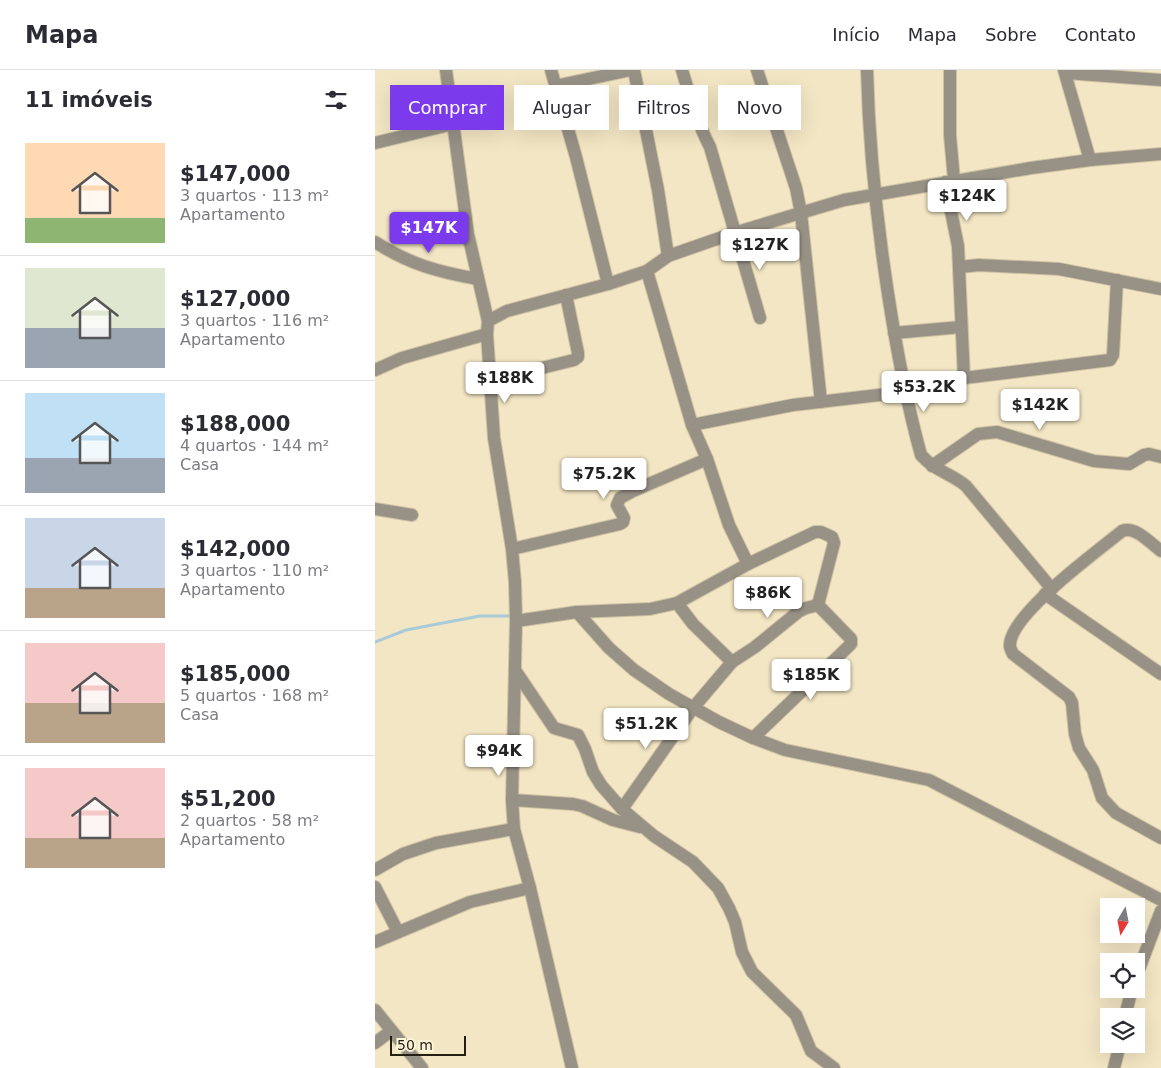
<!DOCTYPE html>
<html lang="pt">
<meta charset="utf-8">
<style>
:root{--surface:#fff;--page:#f2f2f3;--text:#2b2b33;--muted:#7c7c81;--line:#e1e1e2;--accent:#7c3aed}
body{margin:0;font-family:"DejaVu Sans",sans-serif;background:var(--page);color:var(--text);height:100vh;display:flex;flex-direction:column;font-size:19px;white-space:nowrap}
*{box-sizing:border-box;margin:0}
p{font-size:16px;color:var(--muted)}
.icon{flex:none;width:28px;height:28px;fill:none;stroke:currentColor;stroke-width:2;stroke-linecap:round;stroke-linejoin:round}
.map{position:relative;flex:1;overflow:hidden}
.details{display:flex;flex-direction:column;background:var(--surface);width:375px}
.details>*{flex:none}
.top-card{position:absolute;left:15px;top:15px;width:475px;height:45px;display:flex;gap:10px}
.needle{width:32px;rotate:190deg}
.fabs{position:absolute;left:725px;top:828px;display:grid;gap:10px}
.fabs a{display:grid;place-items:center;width:45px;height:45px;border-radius:0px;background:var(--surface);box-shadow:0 5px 20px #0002;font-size:25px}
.scale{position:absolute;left:15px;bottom:12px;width:76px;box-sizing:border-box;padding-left:5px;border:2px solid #241f13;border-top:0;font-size:14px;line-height:18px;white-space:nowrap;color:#241f13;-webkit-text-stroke:4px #fef4d8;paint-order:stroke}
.price{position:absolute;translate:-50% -42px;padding:0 11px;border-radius:5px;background:#fff;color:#222;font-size:16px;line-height:32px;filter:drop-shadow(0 1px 2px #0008)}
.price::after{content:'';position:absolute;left:50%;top:30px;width:15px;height:11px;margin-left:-8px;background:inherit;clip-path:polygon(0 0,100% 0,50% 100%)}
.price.selected{background:var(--accent);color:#fff}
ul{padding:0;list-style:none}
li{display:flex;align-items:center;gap:15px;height:125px;padding:0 25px}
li+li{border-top:1px solid var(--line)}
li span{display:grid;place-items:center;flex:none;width:140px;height:100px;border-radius:0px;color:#555}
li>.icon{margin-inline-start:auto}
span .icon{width:60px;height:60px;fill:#fffc;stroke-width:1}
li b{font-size:21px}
h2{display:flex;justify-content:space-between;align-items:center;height:60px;padding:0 25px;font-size:21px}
.tag{padding:0 18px;border-radius:0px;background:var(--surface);box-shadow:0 5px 20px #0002;font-size:18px;line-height:45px}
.tag.selected{background:var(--accent);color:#fff}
header{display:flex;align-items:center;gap:30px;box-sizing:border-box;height:70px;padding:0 25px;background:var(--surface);border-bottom:1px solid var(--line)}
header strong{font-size:24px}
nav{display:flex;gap:28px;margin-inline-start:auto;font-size:18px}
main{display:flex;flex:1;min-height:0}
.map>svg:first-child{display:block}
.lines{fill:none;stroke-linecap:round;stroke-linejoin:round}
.stream{stroke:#a8ccd7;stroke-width:3}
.minor-casing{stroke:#cec2a4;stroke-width:14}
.minor{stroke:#989186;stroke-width:12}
</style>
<header>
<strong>Mapa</strong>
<nav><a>Início</a><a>Mapa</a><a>Sobre</a><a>Contato</a></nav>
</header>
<main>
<section class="details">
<h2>11 imóveis<svg class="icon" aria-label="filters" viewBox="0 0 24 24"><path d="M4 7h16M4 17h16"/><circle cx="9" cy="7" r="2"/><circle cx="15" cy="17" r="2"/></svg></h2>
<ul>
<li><span style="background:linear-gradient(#ffd9b3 75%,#8fb573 0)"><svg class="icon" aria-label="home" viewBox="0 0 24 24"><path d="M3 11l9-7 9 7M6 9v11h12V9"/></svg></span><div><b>$147,000</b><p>3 quartos · 113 m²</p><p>Apartamento</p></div></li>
<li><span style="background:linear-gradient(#dfe7d0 60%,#9aa5b1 0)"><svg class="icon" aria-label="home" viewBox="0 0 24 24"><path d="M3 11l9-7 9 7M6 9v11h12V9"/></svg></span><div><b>$127,000</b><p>3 quartos · 116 m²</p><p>Apartamento</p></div></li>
<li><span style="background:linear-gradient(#bfe0f5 65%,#9aa5b1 0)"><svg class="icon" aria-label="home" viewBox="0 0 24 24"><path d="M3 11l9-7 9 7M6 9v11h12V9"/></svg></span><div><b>$188,000</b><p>4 quartos · 144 m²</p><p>Casa</p></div></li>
<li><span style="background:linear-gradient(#c9d6e8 70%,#b9a48a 0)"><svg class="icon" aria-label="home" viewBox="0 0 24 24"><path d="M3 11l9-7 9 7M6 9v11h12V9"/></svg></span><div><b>$142,000</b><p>3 quartos · 110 m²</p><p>Apartamento</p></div></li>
<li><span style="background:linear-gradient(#f6c9c9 60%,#b9a48a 0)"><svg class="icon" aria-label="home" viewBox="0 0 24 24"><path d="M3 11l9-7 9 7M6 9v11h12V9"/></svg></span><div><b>$185,000</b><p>5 quartos · 168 m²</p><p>Casa</p></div></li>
<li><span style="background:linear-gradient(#f6c9c9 70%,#b9a48a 0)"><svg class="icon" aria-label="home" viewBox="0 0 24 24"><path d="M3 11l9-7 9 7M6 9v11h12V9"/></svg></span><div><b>$51,200</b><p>2 quartos · 58 m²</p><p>Apartamento</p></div></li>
</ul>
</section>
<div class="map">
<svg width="786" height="998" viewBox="0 0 786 998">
<rect width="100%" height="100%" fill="#f3e6c4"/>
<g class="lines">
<path class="stream" d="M0,572L31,560L105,546H136"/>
<defs>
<g id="minor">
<path d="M71,0L93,164L113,251"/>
<path d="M176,0L201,87L233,214"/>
<path d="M259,0L283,120L293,186"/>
<path d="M307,0C315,26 322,52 335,77L385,248"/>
<path d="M382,0L421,118L426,143L446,332"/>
<path d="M492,0C494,77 502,154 514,230C522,282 532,334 546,385C561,402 576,403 591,416L677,519"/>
<path d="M575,0V65L579,110"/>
<path d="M689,0L715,90"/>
<path d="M691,3L786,10"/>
<path d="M180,16L256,0"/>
<path d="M0,73L78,54"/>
<path d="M570,112L583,176L589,308"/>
<path d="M0,172C34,194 63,202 103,209"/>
<path d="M585,197L604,195L684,199L786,219"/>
<path d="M272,201L317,355L332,389L354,455L373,494"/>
<path d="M519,263L586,257"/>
<path d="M0,300L27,288L112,264"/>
<path d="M114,311L199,290L203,287V283L191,225"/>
<path d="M317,355L418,335L530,322L589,308L735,290L738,285L742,210"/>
<path d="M557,396L603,364L622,362L719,391L754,394L769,385L774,384L786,387"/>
<path d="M0,439L37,445"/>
<path d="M137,479L245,454L248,452L249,448L242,435L245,428L258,421L332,389"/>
<path d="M786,481C775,473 761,456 747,461C723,481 632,546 635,577C636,580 637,582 638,584L694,627L697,633L700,664L704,678L718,700L727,728L741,743L786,768"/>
<path d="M670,524L786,604"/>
<path d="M302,533L318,554L357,592"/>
<path d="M202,542L234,578L259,600L294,624L344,652L378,668L410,680L554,710L786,830"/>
<path d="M141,551L202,542L275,539L302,533L373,494L440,462H446L457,467L459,473L443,535"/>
<path d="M140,600L179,658L203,665L210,679L218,702L226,715L247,739L279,766L318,792L343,818L354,838L360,852L367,882L377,902L421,945L436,981L459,998"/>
<path d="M378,668L476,574V569L443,535"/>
<path d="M137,730L198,734L207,736L238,750L265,757"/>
<path d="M247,739L318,638L357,592L380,577L423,542L431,538L443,535"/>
<path d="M0,800L28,784L61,773L139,759"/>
<path d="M0,817L23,862"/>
<path d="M0,872L95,832L155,818"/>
<path d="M761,907L786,841"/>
<path d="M0,940L47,998"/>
<path d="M750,946L757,919"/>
<path d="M0,973L16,961"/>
<path d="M197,998L155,818L139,759L137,730L141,551L140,512L137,479L119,368L112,264L113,251L132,241L233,214L272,201L293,186L359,163L469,130L656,98L715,90L786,84"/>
<path d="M739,998L745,974"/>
</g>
</defs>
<use href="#minor" class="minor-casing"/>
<use href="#minor" class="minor"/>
</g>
</svg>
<div class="fabs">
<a><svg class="needle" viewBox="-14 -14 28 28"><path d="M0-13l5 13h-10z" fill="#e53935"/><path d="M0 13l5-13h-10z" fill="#7c7c81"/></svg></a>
<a><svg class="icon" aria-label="locate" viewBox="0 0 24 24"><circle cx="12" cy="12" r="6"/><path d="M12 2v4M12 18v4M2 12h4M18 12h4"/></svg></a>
<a><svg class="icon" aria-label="layers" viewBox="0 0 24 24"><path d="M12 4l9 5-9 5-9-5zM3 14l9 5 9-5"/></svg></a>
</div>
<div class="scale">50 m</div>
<b class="price" style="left:592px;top:152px">$124K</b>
<b class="price selected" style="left:54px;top:184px">$147K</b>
<b class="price" style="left:385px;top:201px">$127K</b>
<b class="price" style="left:130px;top:334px">$188K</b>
<b class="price" style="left:549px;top:343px">$53.2K</b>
<b class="price" style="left:665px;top:361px">$142K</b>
<b class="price" style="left:229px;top:430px">$75.2K</b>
<b class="price" style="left:393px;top:549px">$86K</b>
<b class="price" style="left:436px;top:631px">$185K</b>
<b class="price" style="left:271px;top:680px">$51.2K</b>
<b class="price" style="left:124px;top:707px">$94K</b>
<div class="top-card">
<a class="tag selected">Comprar</a>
<a class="tag">Alugar</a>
<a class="tag">Filtros</a>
<a class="tag">Novo</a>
</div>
</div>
</main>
